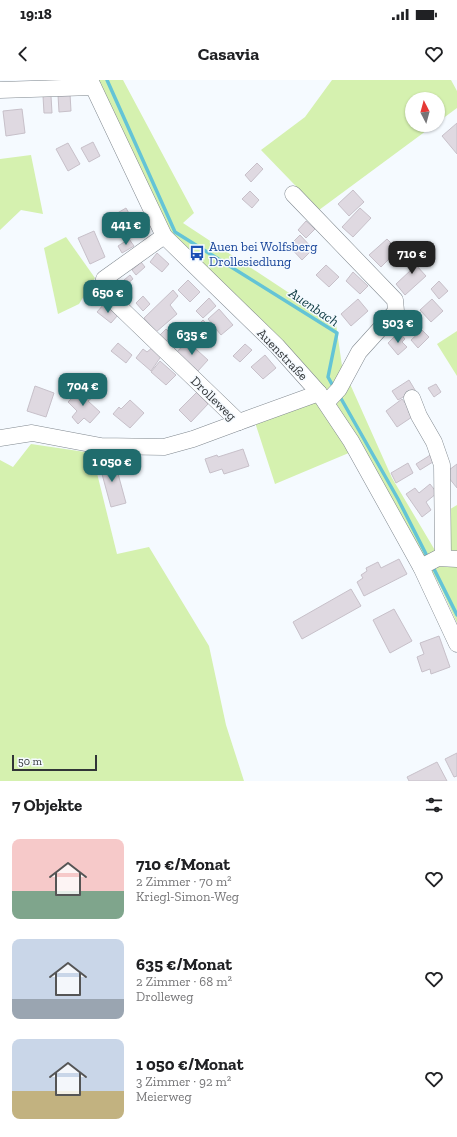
<!DOCTYPE html>
<html lang="de">
<meta charset="utf-8">
<style>
:root{--surface:#fff;--page:#f2f2f2;--text:#202124;--muted:#757577;--accent:#206c6d}
body{margin:0;font-family:"Zilla Slab",serif;background:var(--page);color:var(--text);height:100vh;display:flex;flex-direction:column;font-size:15px;white-space:nowrap}
*{box-sizing:border-box;margin:0}
p{font-size:13px;color:var(--muted)}
.icon{flex:none;width:22px;height:22px;fill:none;stroke:currentColor;stroke-width:2;stroke-linecap:round;stroke-linejoin:round}
.map{position:relative;height:701px;overflow:hidden}
.side{display:flex;flex-direction:column;background:var(--surface);flex:1}
.side>*{flex:none}
.needle{width:26px;rotate:354deg}
.buttons{position:absolute;left:405px;top:12px;display:grid;gap:8px}
.buttons a{display:grid;place-items:center;width:40px;height:40px;border-radius:50%;background:var(--surface);box-shadow:0 1px 3px #0004;font-size:20px}
.scale{position:absolute;left:12px;bottom:10px;width:85px;box-sizing:border-box;padding-left:4px;border:2px solid #313537;border-top:0;font-size:11px;line-height:14px;white-space:nowrap;color:#313537;-webkit-text-stroke:3px #f5faff;paint-order:stroke}
.price{position:absolute;translate:-50% -34px;padding:0 9px;border-radius:8px;background:var(--accent);color:#fff;font-size:13px;line-height:26px;filter:drop-shadow(0 1px 2px #0008)}
.price::after{content:'';position:absolute;left:50%;top:24px;width:12px;height:9px;margin-left:-6px;background:inherit;clip-path:polygon(0 0,100% 0,50% 100%)}
.price.active{background:#222;color:#fff}
ul{padding:0;list-style:none}
li{display:flex;align-items:center;gap:12px;height:100px;padding:0 12px}
li span{display:grid;place-items:center;flex:none;width:112px;height:80px;border-radius:8px;color:#555}
li>.icon{margin-inline-start:auto}
span .icon{width:48px;height:48px;fill:#fffc;stroke-width:1}
li b{font-size:17px}
h2{display:flex;justify-content:space-between;align-items:center;height:48px;padding:0 12px;font-size:17px}
.status{display:flex;justify-content:space-between;align-items:center;height:28px;padding:0 20px;background:var(--surface);direction:ltr}
.status svg{height:11px;fill:currentColor}
header{display:flex;justify-content:space-between;align-items:center;height:52px;padding:0 12px;background:var(--surface);font-size:18px;font-weight:700}
.map>svg:first-child{display:block}
.green{fill:#d5f1af}
.lines{fill:none;stroke-linecap:round;stroke-linejoin:round}
.stream{stroke:#64c4d6;stroke-width:3.5}
.building{fill:#dfd9e1;stroke:#c7c0c9}
.minor-casing{stroke:#80888f;stroke-width:17}
.minor{stroke:#fff;stroke-width:16}
.labels{text-anchor:middle;stroke-width:3;stroke-linejoin:round;paint-order:stroke}
.transit-label{font-size:13px;fill:#164399;stroke:#f5faff;text-anchor:start}
.street-label{font-size:13px;fill:#313537;stroke:#f5faff}
.water-label{font-size:14px;font-style:italic;fill:#0c3a42;stroke:#f5faff}
</style>
<div class="status"><b>19:18</b><svg viewBox="0 0 49 12"><path d="M0 12V9h3v3zM5 12V6h3v6zM10 12V3h3v9zM15 12V0h3v12zM26 1h20v11H26zM47 4h2v5h-2z"/></svg></div>
<header><svg class="icon" aria-label="back" viewBox="0 0 24 24"><path d="M15 5l-7 7 7 7"/></svg>Casavia<svg class="icon" aria-label="heart" viewBox="0 0 24 24"><path d="M12 20l-8-8c-3-5 5-10 8-4 3-6 11-1 8 4z"/></svg></header>
<div class="map">
<svg width="457" height="701" viewBox="0 0 457 701">
<rect width="100%" height="100%" fill="#f5faff"/>
<g class="green">
<path d="M98,0H123L194,133L183,143L336,244L342,286L392,398L436,472L437,437L457,425V543L440,506L363,367L275,404L252,333L310,308L171,153Z"/>
<path d="M332,0H451L457,11V28L438,42V19H412V45H434L319,130L261,70L305,37Z"/>
<path d="M31,75L43,134L21,130L0,150V79Z"/>
<path d="M66,157L95,198L79,224L58,234L44,168Z"/>
<path d="M457,251V296L437,264Z"/>
<path d="M31,364L92,373L117,474L149,467L209,566L226,645L244,701H0V380L13,387Z"/>
</g>
<g class="lines">
<g class="stream">
<path d="M107,0L175,152L337,253L328,297L334,308"/>
<path d="M339,315L398,419L428,478"/>
<path d="M432,485L457,535"/>
</g>
</g>
<g class="building">
<path d="M70,14L71,31L59,32L58,15Z"/>
<path d="M43,16H51L52,33H44Z"/>
<path d="M22,29L25,53L6,56L3,31Z"/>
<path d="M457,43V74L442,56Z"/>
<path d="M93,62L100,76L89,82L81,68Z"/>
<path d="M68,63L80,84L68,91L56,69Z"/>
<path d="M257,83L263,89L251,102L245,95Z"/>
<path d="M353,110L364,122L349,136L338,124Z"/>
<path d="M250,111L259,120L252,128L242,119Z"/>
<path d="M126,128L135,144L122,151L114,135Z"/>
<path d="M360,128L371,138L353,157L342,147Z"/>
<path d="M306,141L315,149L306,158L298,150Z"/>
<path d="M94,151L105,177L90,184L78,158Z"/>
<path d="M300,155L313,169L302,180L289,166Z"/>
<path d="M129,159L134,166L122,173L118,166Z"/>
<path d="M387,159L398,170L381,187L369,175Z"/>
<path d="M157,173L169,184L162,192L150,182Z"/>
<path d="M416,173L422,180L416,185L426,196L405,215L396,204L411,190L405,183Z"/>
<path d="M141,182L145,187L136,195L132,190Z"/>
<path d="M326,185L339,197L329,207L316,195Z"/>
<path d="M353,192L368,206L360,214L346,201Z"/>
<path d="M130,195L133,199L127,204L124,200Z"/>
<path d="M188,200L200,212L190,222L178,210Z"/>
<path d="M439,201L448,211L439,219L431,209Z"/>
<path d="M173,210L178,216L170,225L177,234L156,252L144,238Z"/>
<path d="M143,216L150,224L143,231L136,223Z"/>
<path d="M209,218L216,226L203,238L196,231Z"/>
<path d="M358,219L368,231L351,246L341,234Z"/>
<path d="M432,219L443,231L431,242L420,230Z"/>
<path d="M104,224L118,235L111,243L97,232Z"/>
<path d="M219,229L233,245L221,255L208,239Z"/>
<path d="M203,240L215,253L206,261L194,249Z"/>
<path d="M166,249L172,255L164,264L157,258Z"/>
<path d="M422,250L429,257L418,268L411,260Z"/>
<path d="M399,252L405,259L402,262L407,267L398,275L388,263Z"/>
<path d="M187,261L208,280L197,292L176,273Z"/>
<path d="M118,263L132,275L126,283L111,271Z"/>
<path d="M245,264L252,270L240,282L233,276Z"/>
<path d="M153,267L162,275L151,291L136,278L143,269L147,272Z"/>
<path d="M265,275L276,288L263,299L251,287Z"/>
<path d="M160,281L176,295L166,305L151,292Z"/>
<path d="M409,300L415,310L398,320L392,311Z"/>
<path d="M436,304L441,312L434,317L428,308Z"/>
<path d="M35,306L54,313L46,337L27,331Z"/>
<path d="M82,307L93,317L88,321L100,332L90,343L84,338L78,344L72,337L77,331L68,322Z"/>
<path d="M197,312L208,324L191,342L179,330Z"/>
<path d="M402,319L410,329L408,331L412,337L397,347L386,331Z"/>
<path d="M130,320L144,333L130,348L113,334L119,327L121,329Z"/>
<path d="M243,369L249,386L224,394L222,389L210,393L205,379L217,375L218,377Z"/>
<path d="M432,374L436,380L420,390L416,384Z"/>
<path d="M114,379L126,423L111,427L99,383Z"/>
<path d="M408,383L413,393L396,403L391,393Z"/>
<path d="M457,384V408L445,393Z"/>
<path d="M430,404L437,413L426,422L431,430L422,437L406,414L415,408L419,413Z"/>
<path d="M399,479L407,494L364,516L357,502L363,498L361,495L367,491L366,488L378,482L381,488Z"/>
<path d="M351,509L361,526L302,559L293,542Z"/>
<path d="M394,529L412,561L390,573L373,540Z"/>
<path d="M439,556L450,587L431,594L430,589L422,592L417,577L424,574L420,563Z"/>
<path d="M457,673V696L454,697L445,679Z"/>
<path d="M437,682L447,701H409L407,697Z"/>
</g>
<g class="lines">
<defs>
<g id="minor">
<path d="M90,0L164,156L277,266L319,313L351,361L421,487L457,564"/>
<path d="M0,10L93,7"/>
<path d="M293,114L395,220L396,231L359,272L339,309L326,323"/>
<path d="M164,156L104,199L102,210L239,342L319,313"/>
<path d="M412,318L419,336L434,362L442,385L443,477"/>
<path d="M0,358L32,353L101,366L164,367L193,359L239,342"/>
<path d="M421,487L438,478L457,479"/>
</g>
</defs>
<use href="#minor" class="minor-casing"/>
<use href="#minor" class="minor"/>
</g>
<defs>
<symbol id="bus-bare" viewBox="-9 -9 18 18"><path d="M-5-6H5V4H4V6H2V4H-2V6H-4V4H-5ZM-3.5-4V0h7V-4ZM-3.5 1.2v1.5H-2V1.2ZM2 1.2v1.5H3.5V1.2Z" fill="#1a4fb4" stroke="#f5faff" stroke-width="2.5" paint-order="stroke"/></symbol>
</defs>
<g fill-rule="evenodd">
<use href="#bus-bare" x="186" y="162" width="22" height="22"/>
</g>
<g class="labels">
<g class="transit-label">
<text x="209" y="171">Auen bei Wolfsberg<tspan x="209" dy="15">Drollesiedlung</tspan></text>
</g>
<g class="street-label">
<text transform="translate(283 274) rotate(46)" y="5">Auenstraße</text>
<text transform="translate(214 318) rotate(44)" y="5">Drolleweg</text>
</g>
<g class="water-label">
<text transform="translate(314 227) rotate(34)" y="5">Auenbach</text>
</g>
</g>
</svg>
<div class="buttons">
<a><svg class="needle" viewBox="-14 -14 28 28"><path d="M0-13l5 13h-10z" fill="#e53935"/><path d="M0 13l5-13h-10z" fill="#757577"/></svg></a>
</div>
<div class="scale">50 m</div>
<b class="price" style="left:126px;top:166px">441 €</b>
<b class="price active" style="left:412px;top:195px">710 €</b>
<b class="price" style="left:108px;top:234px">650 €</b>
<b class="price" style="left:398px;top:264px">503 €</b>
<b class="price" style="left:192px;top:276px">635 €</b>
<b class="price" style="left:83px;top:327px">704 €</b>
<b class="price" style="left:112px;top:403px">1 050 €</b>
</div>
<section class="side">
<h2>7 Objekte<svg class="icon" aria-label="filters" viewBox="0 0 24 24"><path d="M4 7h16M4 17h16"/><circle cx="9" cy="7" r="2"/><circle cx="15" cy="17" r="2"/></svg></h2>
<ul>
<li><span style="background:linear-gradient(#f6c9c9 65%,#7fa58c 0)"><svg class="icon" aria-label="home" viewBox="0 0 24 24"><path d="M3 11l9-7 9 7M6 9v11h12V9"/></svg></span><div><b>710 €/Monat</b><p>2 Zimmer · 70 m²</p><p>Kriegl-Simon-Weg</p></div><svg class="icon" aria-label="heart" viewBox="0 0 24 24"><path d="M12 20l-8-8c-3-5 5-10 8-4 3-6 11-1 8 4z"/></svg></li>
<li><span style="background:linear-gradient(#c9d6e8 75%,#9aa5b1 0)"><svg class="icon" aria-label="home" viewBox="0 0 24 24"><path d="M3 11l9-7 9 7M6 9v11h12V9"/></svg></span><div><b>635 €/Monat</b><p>2 Zimmer · 68 m²</p><p>Drolleweg</p></div><svg class="icon" aria-label="heart" viewBox="0 0 24 24"><path d="M12 20l-8-8c-3-5 5-10 8-4 3-6 11-1 8 4z"/></svg></li>
<li><span style="background:linear-gradient(#c9d6e8 65%,#c2b280 0)"><svg class="icon" aria-label="home" viewBox="0 0 24 24"><path d="M3 11l9-7 9 7M6 9v11h12V9"/></svg></span><div><b>1 050 €/Monat</b><p>3 Zimmer · 92 m²</p><p>Meierweg</p></div><svg class="icon" aria-label="heart" viewBox="0 0 24 24"><path d="M12 20l-8-8c-3-5 5-10 8-4 3-6 11-1 8 4z"/></svg></li>
</ul>
</section>
